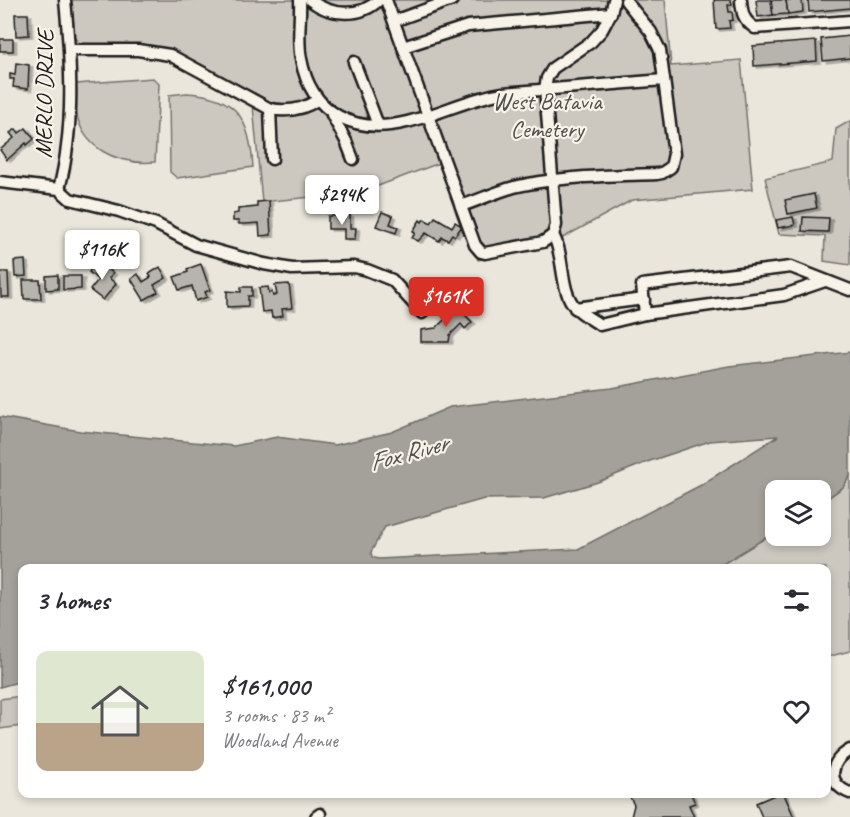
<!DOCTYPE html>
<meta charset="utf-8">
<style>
:root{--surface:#fff;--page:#f2f2f3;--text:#2b2b33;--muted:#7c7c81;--line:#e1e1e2;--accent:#d93025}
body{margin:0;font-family:Caveat,sans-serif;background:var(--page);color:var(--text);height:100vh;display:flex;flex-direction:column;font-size:22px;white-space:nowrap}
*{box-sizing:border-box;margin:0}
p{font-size:20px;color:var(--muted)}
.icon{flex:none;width:33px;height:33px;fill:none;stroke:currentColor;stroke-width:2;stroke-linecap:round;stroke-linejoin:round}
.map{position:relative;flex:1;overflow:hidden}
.details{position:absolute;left:18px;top:564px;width:813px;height:234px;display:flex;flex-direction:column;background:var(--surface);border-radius:12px;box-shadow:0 3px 9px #0003}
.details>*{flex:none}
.controls{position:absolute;left:765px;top:480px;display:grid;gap:12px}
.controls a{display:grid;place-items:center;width:66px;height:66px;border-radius:12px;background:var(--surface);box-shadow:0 3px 9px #0003;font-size:30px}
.price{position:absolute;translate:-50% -51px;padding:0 14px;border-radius:6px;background:#fff;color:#222;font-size:20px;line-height:39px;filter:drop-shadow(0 2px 3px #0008)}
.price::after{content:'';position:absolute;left:50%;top:36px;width:18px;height:14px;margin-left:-9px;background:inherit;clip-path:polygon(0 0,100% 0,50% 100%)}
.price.current{background:var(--accent);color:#fff}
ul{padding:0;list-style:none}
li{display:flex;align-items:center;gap:18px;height:150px;padding:0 18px}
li+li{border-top:2px solid var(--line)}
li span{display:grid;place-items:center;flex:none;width:168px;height:120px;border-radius:12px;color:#555}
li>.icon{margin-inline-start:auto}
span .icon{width:72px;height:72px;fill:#fffc;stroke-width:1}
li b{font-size:26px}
h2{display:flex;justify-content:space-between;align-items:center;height:72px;padding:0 18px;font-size:26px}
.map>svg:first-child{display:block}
.green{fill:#ccc8c0;stroke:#74726e;stroke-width:1.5}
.water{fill:#a3a19a;stroke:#6d6c68;stroke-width:1.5;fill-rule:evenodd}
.building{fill:#b6b4ac;stroke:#1c1c1c;stroke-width:1.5;filter:url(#shadow)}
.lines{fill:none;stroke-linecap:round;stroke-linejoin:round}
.minor-casing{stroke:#1c1c1c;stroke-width:15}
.minor{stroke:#f7f3e8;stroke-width:10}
.labels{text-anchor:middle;stroke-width:4.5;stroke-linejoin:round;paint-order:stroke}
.street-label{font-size:24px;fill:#1c1c1c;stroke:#f7f3e8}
.park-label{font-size:24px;fill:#51504d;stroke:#f7f3e8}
.water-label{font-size:26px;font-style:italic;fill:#52514e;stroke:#f7f3e8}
</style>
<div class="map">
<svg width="850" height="817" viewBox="0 0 850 817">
<defs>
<filter id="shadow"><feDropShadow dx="3.5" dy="2" stdDeviation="0" flood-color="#0004"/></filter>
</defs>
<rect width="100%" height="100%" fill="#eae6dc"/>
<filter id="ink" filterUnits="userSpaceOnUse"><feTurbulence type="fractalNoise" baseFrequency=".0167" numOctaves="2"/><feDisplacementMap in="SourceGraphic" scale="12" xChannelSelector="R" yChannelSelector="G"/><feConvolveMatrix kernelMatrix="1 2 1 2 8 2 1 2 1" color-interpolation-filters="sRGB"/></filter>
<g filter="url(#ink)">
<g class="green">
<path d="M70,0H665L671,66L741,60L753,189L632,200L548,246L478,260L442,162L362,192L262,202L252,95L182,56L81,44L73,37Z"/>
<path d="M153,78L159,84L155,162C118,165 80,149 76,108C75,100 76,92 76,84Z"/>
<path d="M187,93C238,96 250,120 253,167L177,178L170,172L169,95Z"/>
<path d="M850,121V265L824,261L825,236L779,234L765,178L833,162L836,129Z"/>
<path d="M850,476V651L827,657L826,568H716L775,532L776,536H820L821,503L843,487Z"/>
<path d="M22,696V726L0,729V699Z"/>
</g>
<path class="water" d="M850,352V476L843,487L821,503L820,490H776L775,532L716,568H22V681L0,687V417L80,431L234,446L277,437L335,445L392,432L450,407L612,388L729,366ZM778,436L701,485L578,549L378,559L372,557L371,552L385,527L484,499L544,498L598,482L647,462L710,441Z"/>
<g class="building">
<path d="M714,0H731L732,5H728L729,12H732L733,20L729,21L730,28L716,29Z"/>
<path d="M756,0H771L773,15L758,17Z"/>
<path d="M771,0H786L788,14L773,15Z"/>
<path d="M786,0H802L803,12L788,14Z"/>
<path d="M808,0H850V8L809,12Z"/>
<path d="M15,14H28L29,35L16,36Z"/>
<path d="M850,36V58L823,61L821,39Z"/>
<rect x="0" y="39" width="13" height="12"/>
<path d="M816,41L817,61L754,66L753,46Z"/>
<path d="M16,63L29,65L28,89L13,87L14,79H10V74L15,75Z"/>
<path d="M26,128L34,139L27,145L26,143L7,160L0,150L14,138L10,133L16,129L19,133Z"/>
<path d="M814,194L817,208L788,214L785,200Z"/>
<path d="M269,201L271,235L260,236L259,223L246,224H239V221H233V214L238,213V209L257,207V202Z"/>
<path d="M382,212L393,216L390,224L398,227L396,233L376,226Z"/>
<path d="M343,214L350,215V228H356L355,239H344V229H328V216H343Z"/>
<path d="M435,217L452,227L455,222L462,226L455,236L452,234L448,240L442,237L439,241L426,233L418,241L412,238L415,233L413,231L420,220L422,222L424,219L431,223Z"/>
<path d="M793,217L795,225L778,228L776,220Z"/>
<path d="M803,217L829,218L828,232L802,231Z"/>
<path d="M25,260L26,276L15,277L14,261Z"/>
<path d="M102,264L113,273L109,278L116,284L103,300L90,290L98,280L89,272L93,266L97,269Z"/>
<path d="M201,264L210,290L205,292L207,297L196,301L192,286L179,290L174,277L188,272L187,269Z"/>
<path d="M160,267L166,278L154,285L158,292L144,300L131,279L138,274L143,282L151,277L149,274Z"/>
<path d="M0,272H8L9,297H1Z"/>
<path d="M58,275V289L46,290V276Z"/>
<path d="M63,276H81V289L63,290Z"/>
<path d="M23,280H40L41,299H24Z"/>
<path d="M289,284L292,308L282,309L283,316L272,318L271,311L262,312L259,288L268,287L269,293L272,292L273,296L277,295L275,285Z"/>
<path d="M241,287H252V296H248V306L227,307V291L241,292Z"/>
<path d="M460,310L472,322L465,329L461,324L450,335L449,342H421V330L436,328L453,311L455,314Z"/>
<path d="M633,794H691L695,803L689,805L694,817H631L634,805L629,795Z"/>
<path d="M777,794H784L794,817H762L756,803Z"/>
</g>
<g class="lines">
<defs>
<g id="minor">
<path d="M300,0C301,20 297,39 301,59C311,114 355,135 407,122C440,114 470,98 503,93L664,80"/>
<path d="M310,0C330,16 360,18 379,0"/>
<path d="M386,0L475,245L481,252L485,253L543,242L553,235L556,225L545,89L547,78L553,68L591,42L602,30L611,13L614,0"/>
<path d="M741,0C742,13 743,20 755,28L850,21"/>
<path d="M394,21L452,0"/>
<path d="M403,47L468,26L611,13"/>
<path d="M70,50H138L170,55L270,109C287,112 303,110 317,100"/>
<path d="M354,62L378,125"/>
<path d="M270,109L272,159"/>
<path d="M332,115L346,141L353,159"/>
<path d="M0,182L59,189L70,199L119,211L156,224L196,245L264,264L292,269L354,267L367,270L392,280L422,313"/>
<path d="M59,189C75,128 71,62 65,0"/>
<path d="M461,206C479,200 496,192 514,187C560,176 610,176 657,174L662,173L671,167L674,154L660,50L651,32L626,1"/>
<path d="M553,235C565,255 559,291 576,308C583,315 593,320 600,325L645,314L784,295L825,281"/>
<path d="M575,308L644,299"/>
<path d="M645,314L642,285L791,267L850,290"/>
<path d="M850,750C829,762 826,784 850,793"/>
<path d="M316,817L320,814"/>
</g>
</defs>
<use href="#minor" class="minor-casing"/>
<use href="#minor" class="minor"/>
</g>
</g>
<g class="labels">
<g class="street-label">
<text transform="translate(44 94) rotate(-89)" y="8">MERLO DRIVE</text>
</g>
<g class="park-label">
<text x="547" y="109">West Batavia<tspan x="547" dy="28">Cemetery</tspan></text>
</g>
<g class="water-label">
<text transform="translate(408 452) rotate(-15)" y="9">Fox River</text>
</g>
</g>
</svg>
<div class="controls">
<a><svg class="icon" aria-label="layers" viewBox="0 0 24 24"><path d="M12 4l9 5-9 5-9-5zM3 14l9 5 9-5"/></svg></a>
</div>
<b class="price" style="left:342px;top:226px">$294K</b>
<b class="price" style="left:102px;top:281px">$116K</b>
<b class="price current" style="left:446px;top:328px">$161K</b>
<section class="details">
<h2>3 homes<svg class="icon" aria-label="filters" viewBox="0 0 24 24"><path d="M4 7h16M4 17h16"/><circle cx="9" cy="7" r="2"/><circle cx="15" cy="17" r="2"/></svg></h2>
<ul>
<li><span style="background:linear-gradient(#dfe7d0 60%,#b9a48a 0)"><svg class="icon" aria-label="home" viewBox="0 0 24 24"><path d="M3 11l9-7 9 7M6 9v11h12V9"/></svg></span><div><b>$161,000</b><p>3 rooms · 83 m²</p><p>Woodland Avenue</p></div><svg class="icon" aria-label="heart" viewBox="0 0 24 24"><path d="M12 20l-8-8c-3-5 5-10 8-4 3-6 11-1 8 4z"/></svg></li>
</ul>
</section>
</div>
